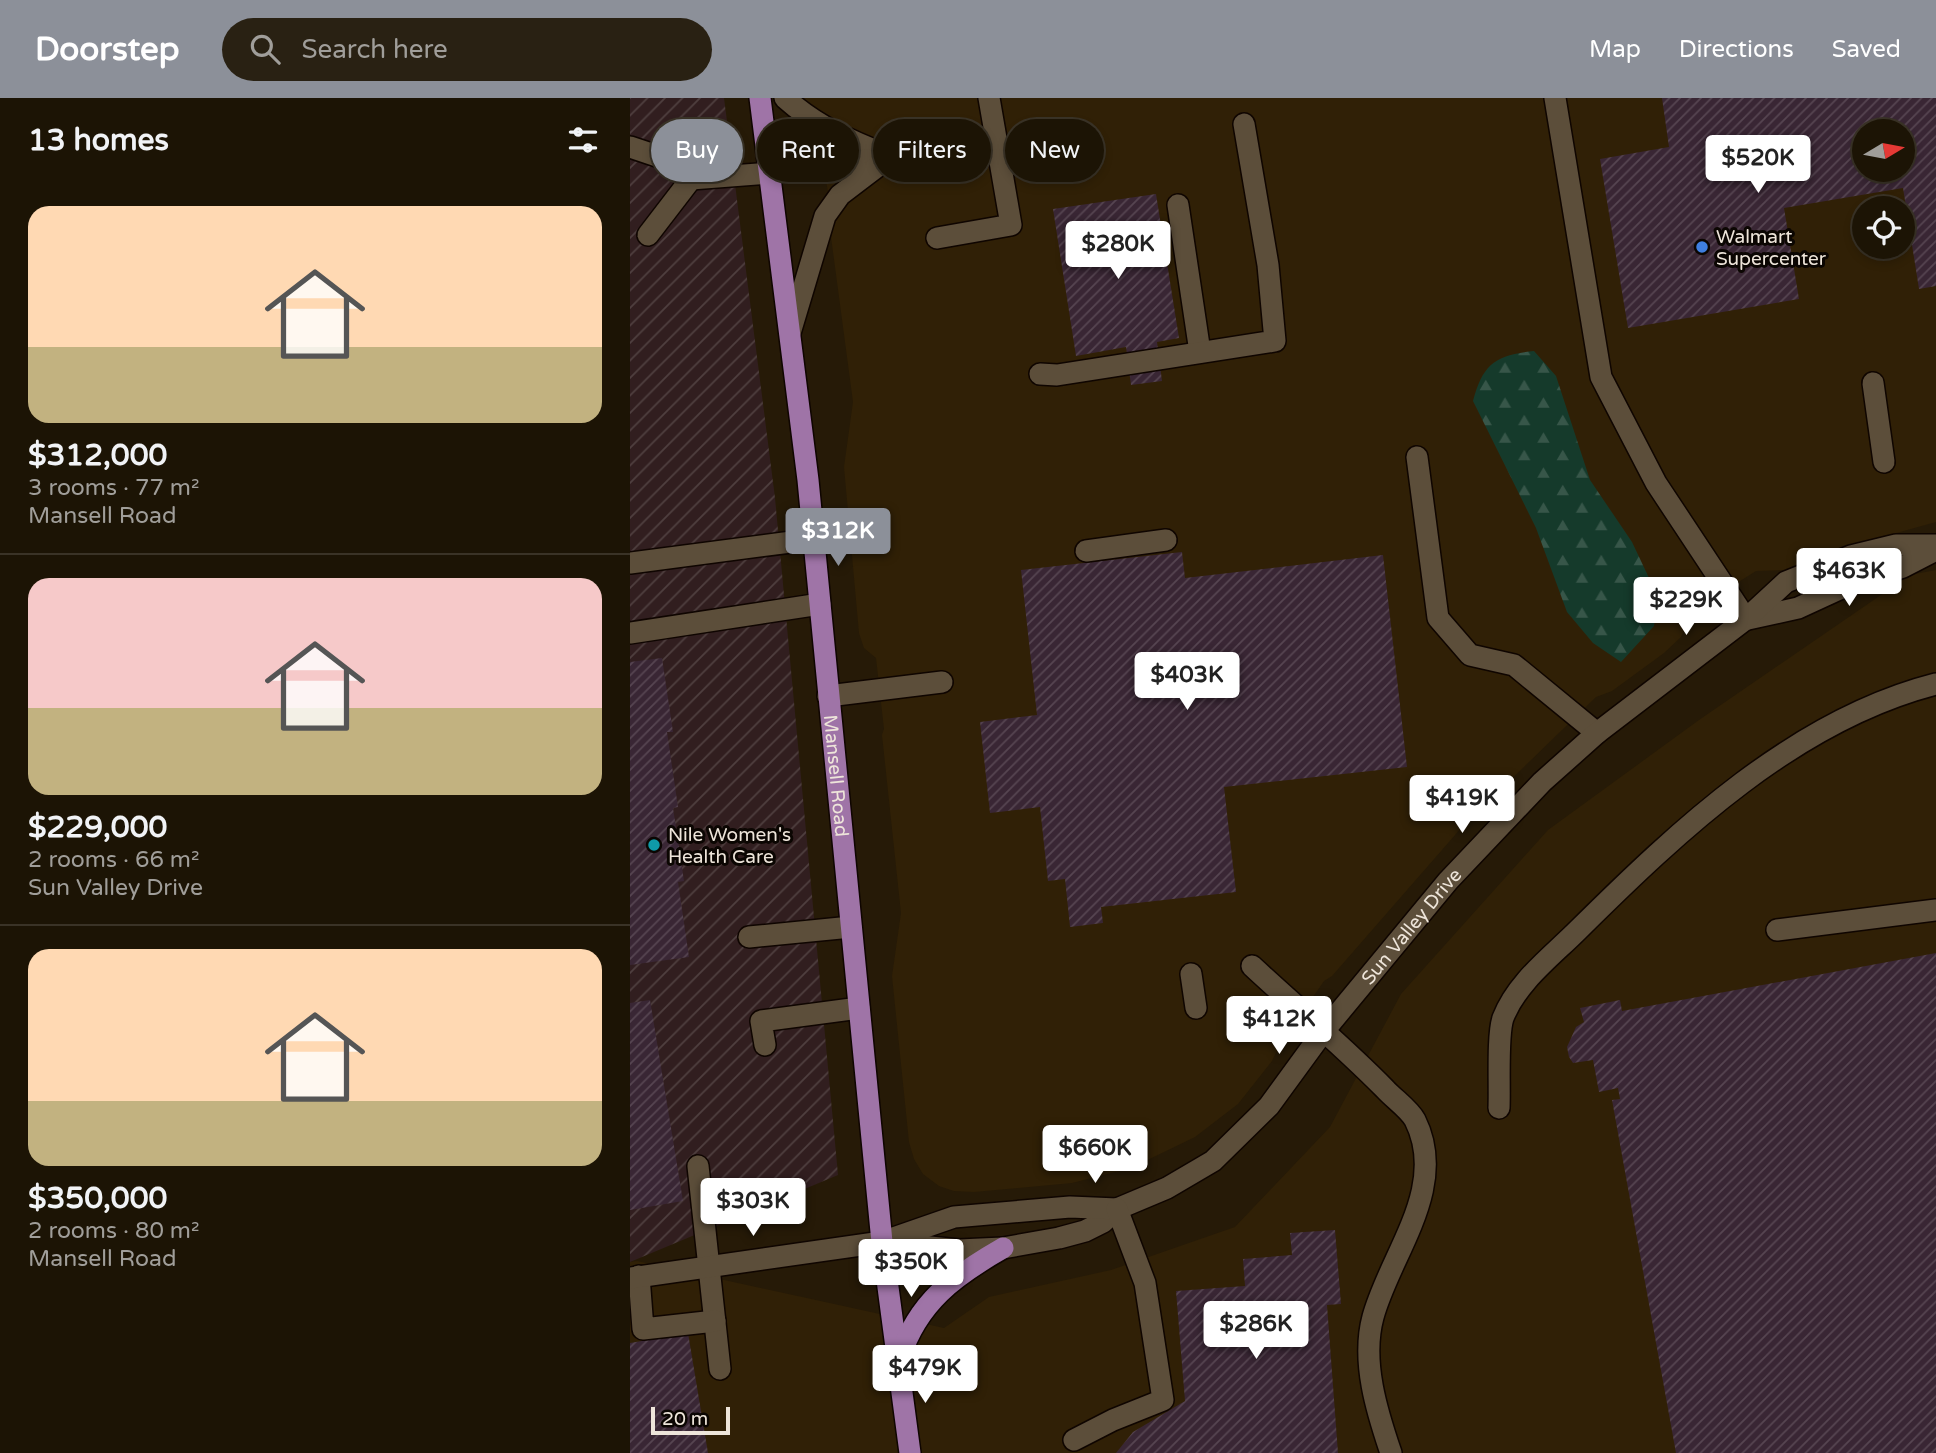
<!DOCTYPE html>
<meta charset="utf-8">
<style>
:root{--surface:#1c1405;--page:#292113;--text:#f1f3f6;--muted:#a09e9a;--line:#3a3327;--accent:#8c9099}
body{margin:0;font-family:"Varela Round",sans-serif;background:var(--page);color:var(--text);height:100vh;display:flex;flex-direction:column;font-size:26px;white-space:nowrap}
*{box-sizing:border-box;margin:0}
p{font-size:23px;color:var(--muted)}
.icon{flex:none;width:38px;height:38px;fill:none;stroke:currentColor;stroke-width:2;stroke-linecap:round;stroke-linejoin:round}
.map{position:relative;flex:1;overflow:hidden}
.side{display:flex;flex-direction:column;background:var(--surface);width:630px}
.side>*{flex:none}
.top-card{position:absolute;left:21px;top:21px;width:665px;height:63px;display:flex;gap:14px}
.needle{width:46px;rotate:80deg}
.buttons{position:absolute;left:1222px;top:21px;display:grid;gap:14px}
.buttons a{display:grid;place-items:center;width:63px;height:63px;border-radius:50%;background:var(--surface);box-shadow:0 4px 10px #0003,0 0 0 2px var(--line);font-size:35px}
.scale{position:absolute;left:21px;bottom:18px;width:79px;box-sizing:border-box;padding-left:7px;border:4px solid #eee5da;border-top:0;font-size:19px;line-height:24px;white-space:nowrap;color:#eee5da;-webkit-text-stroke:5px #0b0602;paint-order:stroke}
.price{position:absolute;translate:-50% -60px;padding:0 16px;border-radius:7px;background:#fff;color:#222;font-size:23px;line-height:46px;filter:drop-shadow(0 2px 4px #0008)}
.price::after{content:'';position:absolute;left:50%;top:42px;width:21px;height:16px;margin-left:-10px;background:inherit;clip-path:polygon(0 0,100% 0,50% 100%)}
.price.on{background:var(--accent);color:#fff}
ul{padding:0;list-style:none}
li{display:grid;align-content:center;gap:14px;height:371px;padding:0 28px}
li+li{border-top:2px solid var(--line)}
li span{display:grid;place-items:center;height:217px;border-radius:21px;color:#555}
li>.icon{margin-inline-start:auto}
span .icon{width:126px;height:126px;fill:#fffc;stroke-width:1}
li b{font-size:30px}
h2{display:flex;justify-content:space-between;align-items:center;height:84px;padding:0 28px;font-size:30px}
.pill{padding:0 24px;border-radius:32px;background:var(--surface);box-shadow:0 4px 10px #0003,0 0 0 2px var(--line);font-size:24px;line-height:63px}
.pill.on{background:var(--accent);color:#fff}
header{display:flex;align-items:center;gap:42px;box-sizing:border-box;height:98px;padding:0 35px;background:var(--accent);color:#fff}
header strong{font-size:33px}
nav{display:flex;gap:38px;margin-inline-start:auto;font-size:24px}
.search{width:490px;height:63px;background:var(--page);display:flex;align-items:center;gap:18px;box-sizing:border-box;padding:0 24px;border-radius:38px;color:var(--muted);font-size:26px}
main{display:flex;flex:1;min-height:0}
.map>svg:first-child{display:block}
.built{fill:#302006;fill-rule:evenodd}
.industrial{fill:url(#industrial-furrows)}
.forest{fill:url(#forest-firs)}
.building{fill:url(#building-hatch);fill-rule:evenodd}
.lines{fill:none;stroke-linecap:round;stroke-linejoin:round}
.minor-casing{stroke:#0f0500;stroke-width:24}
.major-casing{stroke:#0f0500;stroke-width:24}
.minor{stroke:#5c4e3a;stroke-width:21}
.major{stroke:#9f74a7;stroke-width:21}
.shop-dot{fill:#3f7fe0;stroke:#0b0602;stroke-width:2.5}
.culture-dot{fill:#0f9aa8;stroke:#0b0602;stroke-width:2.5}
.labels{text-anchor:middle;stroke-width:6;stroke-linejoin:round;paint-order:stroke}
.poi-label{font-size:19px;fill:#eee5da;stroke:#0b0602;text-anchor:start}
.street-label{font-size:19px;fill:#eee5da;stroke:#0b0602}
</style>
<header>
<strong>Doorstep</strong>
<div class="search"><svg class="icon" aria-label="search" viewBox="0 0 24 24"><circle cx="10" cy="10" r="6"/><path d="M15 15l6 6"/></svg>Search here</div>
<nav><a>Map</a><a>Directions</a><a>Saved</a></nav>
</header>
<main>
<section class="side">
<h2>13 homes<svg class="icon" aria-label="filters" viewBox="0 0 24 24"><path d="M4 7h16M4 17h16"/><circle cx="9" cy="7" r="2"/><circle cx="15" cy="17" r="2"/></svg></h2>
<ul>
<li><span style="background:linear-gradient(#ffd9b3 65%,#c2b280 0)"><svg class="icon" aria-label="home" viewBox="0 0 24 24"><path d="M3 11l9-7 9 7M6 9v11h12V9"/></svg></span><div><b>$312,000</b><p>3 rooms · 77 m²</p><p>Mansell Road</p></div></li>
<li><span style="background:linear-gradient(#f6c9c9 60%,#c2b280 0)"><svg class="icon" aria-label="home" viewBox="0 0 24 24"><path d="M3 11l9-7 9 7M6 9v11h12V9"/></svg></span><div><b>$229,000</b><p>2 rooms · 66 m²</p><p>Sun Valley Drive</p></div></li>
<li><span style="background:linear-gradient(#ffd9b3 70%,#c2b280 0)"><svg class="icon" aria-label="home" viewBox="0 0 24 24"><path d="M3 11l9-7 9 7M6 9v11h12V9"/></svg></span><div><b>$350,000</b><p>2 rooms · 80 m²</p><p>Mansell Road</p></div></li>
</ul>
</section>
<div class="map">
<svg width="1306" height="1355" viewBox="0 0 1306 1355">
<defs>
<pattern id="industrial-furrows" width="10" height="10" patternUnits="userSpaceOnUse" patternTransform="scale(1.75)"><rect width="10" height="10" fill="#311e1f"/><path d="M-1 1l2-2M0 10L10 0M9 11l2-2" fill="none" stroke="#4f3f3f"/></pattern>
<pattern id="forest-firs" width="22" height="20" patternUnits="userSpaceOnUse" patternTransform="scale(1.75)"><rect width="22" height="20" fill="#153a2b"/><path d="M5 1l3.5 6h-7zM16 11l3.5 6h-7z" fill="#375649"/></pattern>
<pattern id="building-hatch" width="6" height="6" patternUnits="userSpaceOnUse" patternTransform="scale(1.75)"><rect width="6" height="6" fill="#392634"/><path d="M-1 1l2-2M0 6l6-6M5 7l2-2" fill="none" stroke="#564551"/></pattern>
</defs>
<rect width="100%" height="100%" fill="#261a07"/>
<g class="built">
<path d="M172,0H1306V424L1223,447L1156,472L1126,473L1064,512L1051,539L1034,555L982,593L966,599L832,729L702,878L694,883L649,948L642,963L608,1006L565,1039L501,1070L442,1085L344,1094L324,1093L309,1088L293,1076L284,1061L279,1044L262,878L271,815L252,637L254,631L246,560L234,550L229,535L214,369L223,304L201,139L204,125L183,15ZM1234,33H1272V72H1234ZM1234,110H1272V149H1234Z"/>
<path d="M1306,472V1355H0V1164L7,1163L314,1230L359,1199L481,1172L605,1129L700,1029L771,896L918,732L1069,622L1280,477Z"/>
</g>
<path class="industrial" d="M0,0H94L145,400L208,1077L0,1164Z"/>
<path class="forest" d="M904,253L926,278L960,382L1002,444L1028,499L1024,528L991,564L963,545L937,514L906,430L843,303C853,266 865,257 904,253Z"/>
<g class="building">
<path d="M1032,0H1306V188L1289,191L1273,90L1154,110L1169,201L998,230L970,61L1039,49ZM1234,33H1272V72H1234Z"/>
<path d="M526,96L549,240L527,244L532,283L501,287L496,249L446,258L423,111Z"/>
<path d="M552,454L555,480L753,457L777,669L594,689L606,794L471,809L473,825L440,829L435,781L418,783L410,709L360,715L350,624L407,617L391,472Z"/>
<path d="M32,560L43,634H37L48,709L43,710L54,783L48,784L59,859L0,867V564Z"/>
<path d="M1306,855V1355H1046L982,1002L990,1001L988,990L969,994L963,962L943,965L939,959L937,949L946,929L954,924L950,910L990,902L992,913Z"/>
<path d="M20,902L53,1103L0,1112V905Z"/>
<path d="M705,1132L711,1206L697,1207L708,1355H486L503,1334L555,1303L546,1193L615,1188L613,1161L662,1157L660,1135Z"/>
<path d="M58,1235L78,1355H0V1245Z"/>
</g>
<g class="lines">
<defs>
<g id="minor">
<path d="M155,0C186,28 220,43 259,58"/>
<path d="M925,0L971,279L1026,385L1116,521"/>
<path d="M0,49L30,59L61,81L141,75L333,49L390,61"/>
<path d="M548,107L570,254"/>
<path d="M18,137L61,81"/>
<path d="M307,140L381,127L359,0"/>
<path d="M160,235L195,118L210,97L256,62"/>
<path d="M410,276L427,277L645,243L638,167L614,26"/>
<path d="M1243,285L1254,364"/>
<path d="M787,359L808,520L840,557L884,567L967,635"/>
<path d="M456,453L536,442"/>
<path d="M0,465L184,441"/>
<path d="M1118,521L1168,510L1218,487L1273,469L1306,452"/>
<path d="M0,535L190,506"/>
<path d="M198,598L312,584"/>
<path d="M1147,832L1306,812"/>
<path d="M119,839L221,829"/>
<path d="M622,868C666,909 713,948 755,991C764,1001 779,1011 785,1022C819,1090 760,1156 743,1219C731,1263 747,1314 761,1355"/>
<path d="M561,876L566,910"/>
<path d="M135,947L131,923L229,910"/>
<path d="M869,1010C870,988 867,938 873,920C887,884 921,859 948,832C1049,732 1165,622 1306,586"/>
<path d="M68,1068L90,1271"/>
<path id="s1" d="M252,1144L329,1152L373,1150L429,1140L455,1133L473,1124L487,1111L537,1090L583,1063L639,1008L693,934L818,783L912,684L967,635L1116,521L1156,484L1221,458L1266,447H1306"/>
<path d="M9,1178L13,1231L85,1223"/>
<path d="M0,1180L252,1144L324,1119L440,1109L487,1111"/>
<path d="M444,1342L483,1322L533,1302L515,1185L487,1111"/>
</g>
<g id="major">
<path id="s2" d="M130,0L178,382L252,1144L280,1355"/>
<path d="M270,1259C288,1204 324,1178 373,1150"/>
</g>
</defs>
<use href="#minor" class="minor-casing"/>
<use href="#major" class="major-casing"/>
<use href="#minor" class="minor"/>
<use href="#major" class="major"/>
</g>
<circle class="shop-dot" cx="1072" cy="149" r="7"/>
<circle class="culture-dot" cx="24" cy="747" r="7"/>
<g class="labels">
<g class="poi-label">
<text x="1086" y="145">Walmart<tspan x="1086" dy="22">Supercenter</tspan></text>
<text x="38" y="743">Nile Women's<tspan x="38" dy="22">Health Care</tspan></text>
</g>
<g class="street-label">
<text dy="7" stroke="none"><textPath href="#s2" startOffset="682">Mansell Road</textPath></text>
<text dy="7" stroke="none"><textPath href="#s1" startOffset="660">Sun Valley Drive</textPath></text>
</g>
</g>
</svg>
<div class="buttons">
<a><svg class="needle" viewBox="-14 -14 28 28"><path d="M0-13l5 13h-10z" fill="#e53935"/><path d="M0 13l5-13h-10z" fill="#a09e9a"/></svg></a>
<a><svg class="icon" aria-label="locate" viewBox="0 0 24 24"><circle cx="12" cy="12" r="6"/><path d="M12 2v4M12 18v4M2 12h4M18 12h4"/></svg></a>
</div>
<div class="scale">20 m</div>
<b class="price" style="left:1128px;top:97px">$520K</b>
<b class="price" style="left:488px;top:183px">$280K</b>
<b class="price on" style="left:208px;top:470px">$312K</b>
<b class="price" style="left:1219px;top:510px">$463K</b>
<b class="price" style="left:1056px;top:539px">$229K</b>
<b class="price" style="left:557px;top:614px">$403K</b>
<b class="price" style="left:832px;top:737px">$419K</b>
<b class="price" style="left:649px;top:958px">$412K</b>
<b class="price" style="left:465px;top:1087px">$660K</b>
<b class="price" style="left:123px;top:1140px">$303K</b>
<b class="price" style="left:281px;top:1201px">$350K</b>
<b class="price" style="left:626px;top:1263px">$286K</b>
<b class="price" style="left:295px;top:1307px">$479K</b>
<div class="top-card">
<a class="pill on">Buy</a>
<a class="pill">Rent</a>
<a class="pill">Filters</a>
<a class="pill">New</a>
</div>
</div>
</main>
